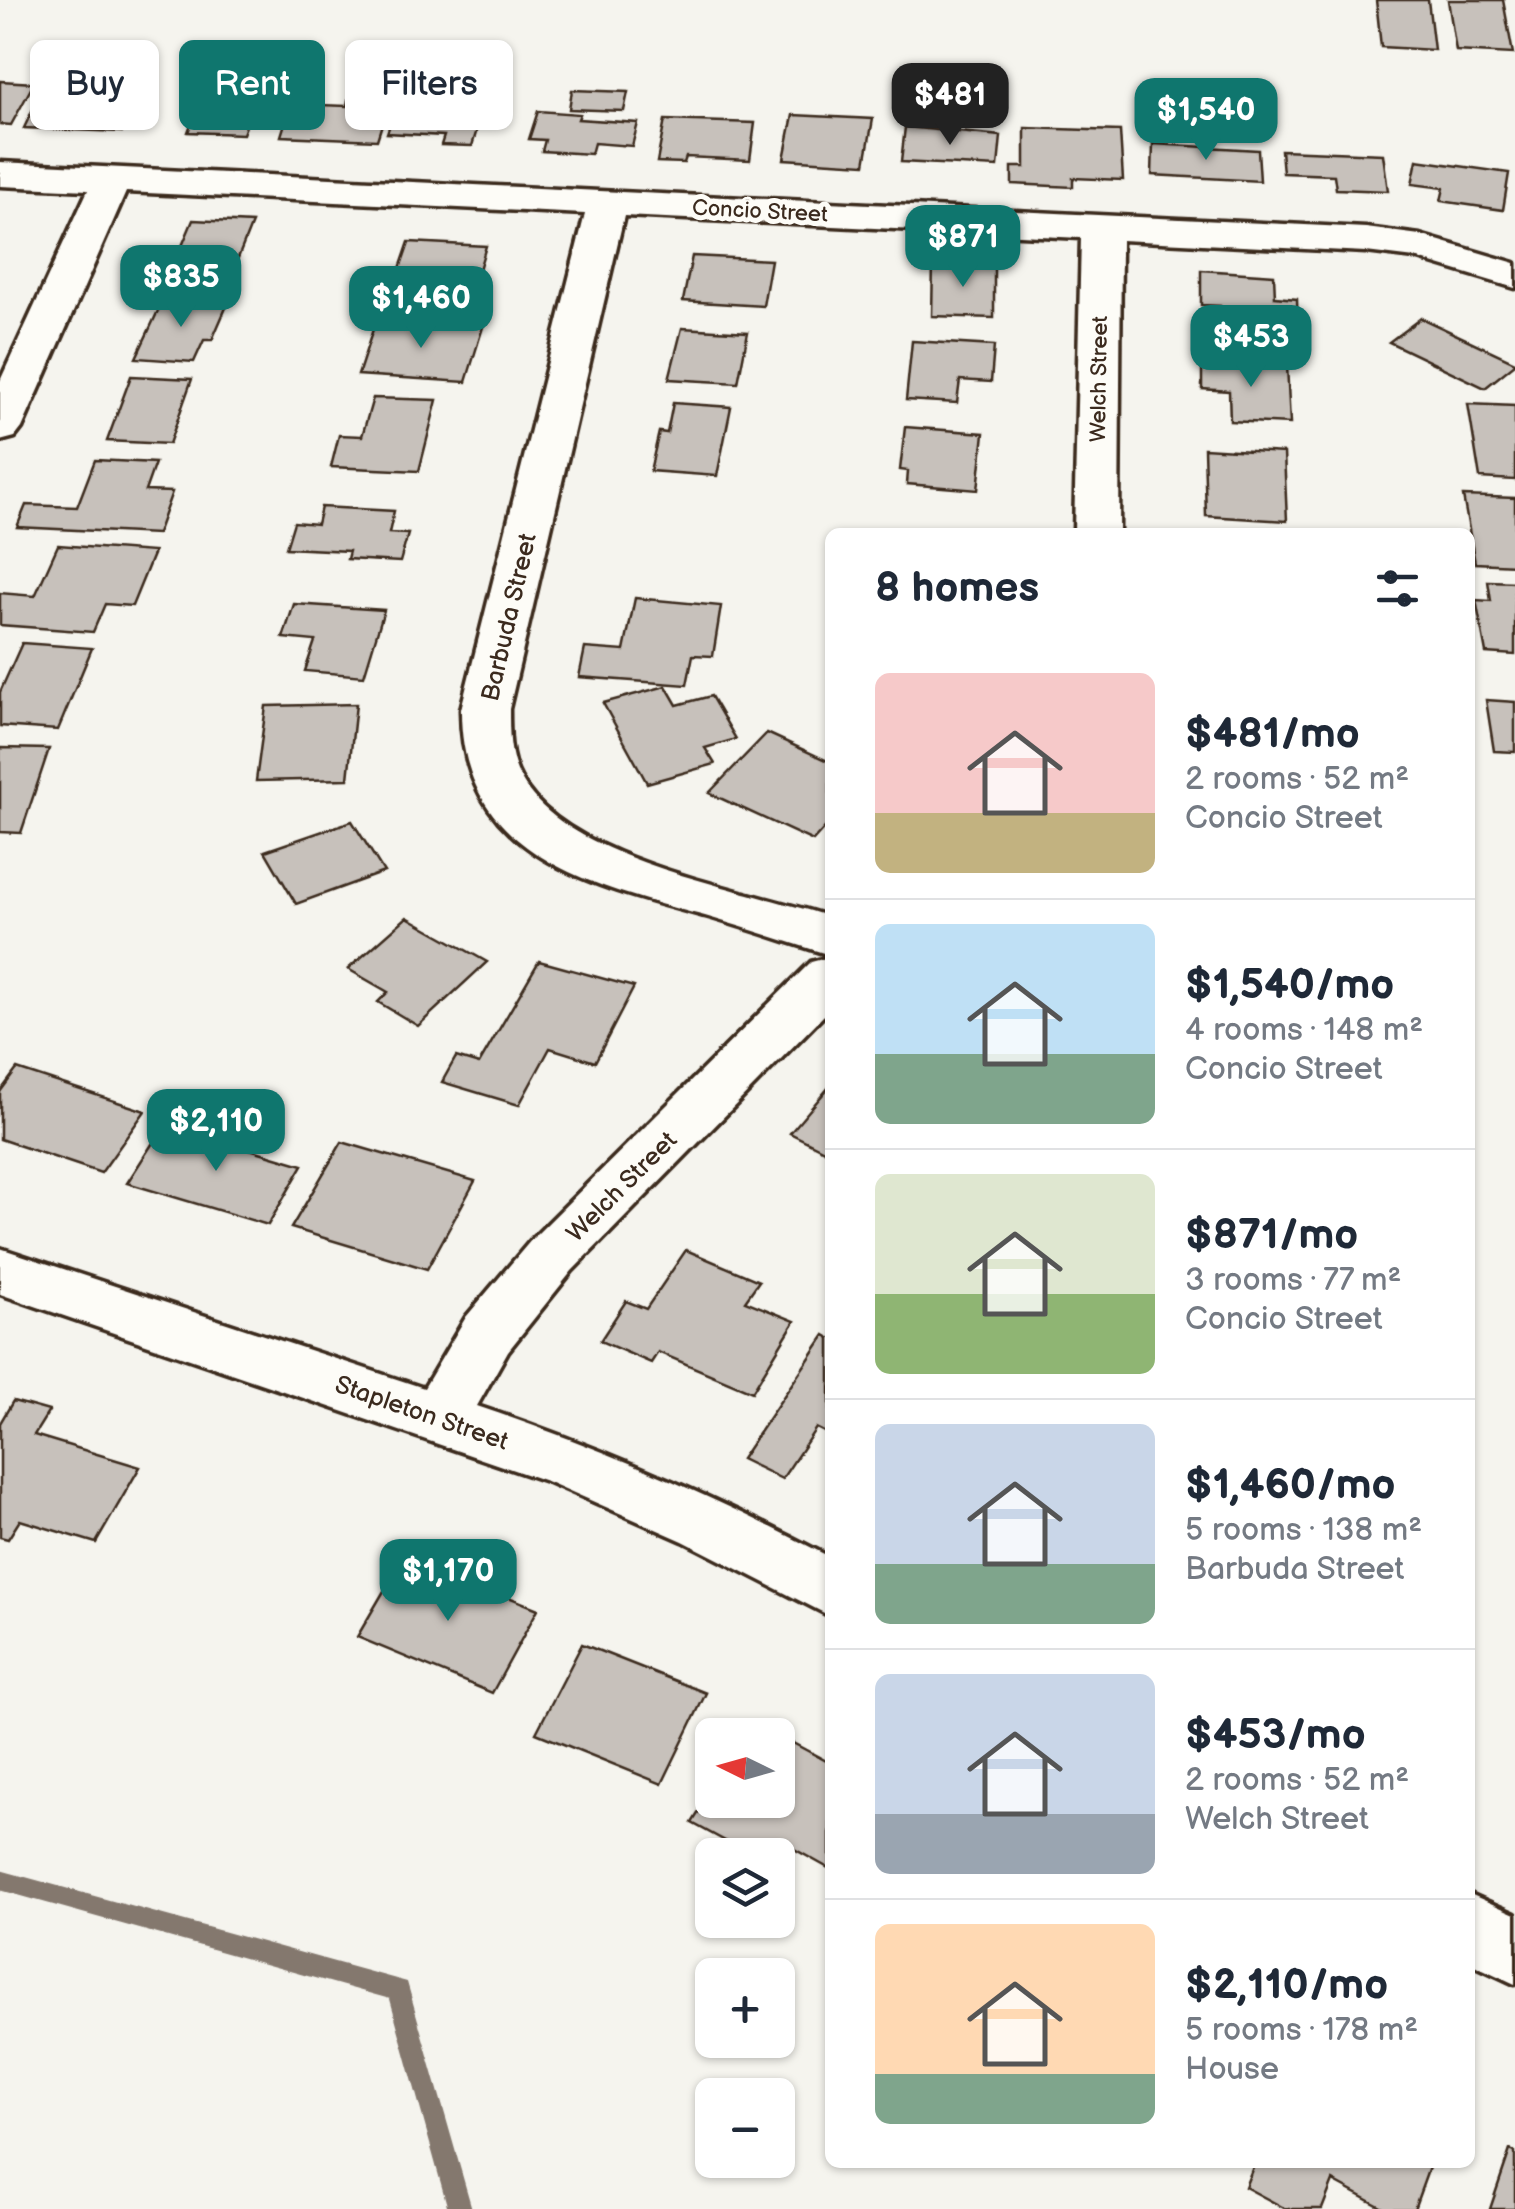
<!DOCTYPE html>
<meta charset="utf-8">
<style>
:root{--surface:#fff;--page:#f2f2f3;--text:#1f2937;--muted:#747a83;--line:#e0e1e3;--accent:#0f766e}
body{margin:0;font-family:"Balsamiq Sans",sans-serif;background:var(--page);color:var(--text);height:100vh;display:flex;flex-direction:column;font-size:38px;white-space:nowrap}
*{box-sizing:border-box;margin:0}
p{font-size:32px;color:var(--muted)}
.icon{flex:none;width:55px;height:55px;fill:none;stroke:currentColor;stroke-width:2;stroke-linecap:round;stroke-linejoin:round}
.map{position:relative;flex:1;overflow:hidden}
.drawer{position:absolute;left:825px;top:528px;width:650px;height:1640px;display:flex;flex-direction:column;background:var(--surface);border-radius:15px;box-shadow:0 2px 8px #0004}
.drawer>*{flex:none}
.banner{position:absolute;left:30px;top:40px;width:645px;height:90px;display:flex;gap:20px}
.needle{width:65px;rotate:275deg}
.fabs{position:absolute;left:695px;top:1718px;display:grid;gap:20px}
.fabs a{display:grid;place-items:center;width:100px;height:100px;border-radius:15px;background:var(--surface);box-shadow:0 2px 8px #0004;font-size:50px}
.price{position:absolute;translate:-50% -85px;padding:0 22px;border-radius:20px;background:var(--accent);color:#fff;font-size:32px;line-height:65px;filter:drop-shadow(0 2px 5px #0008)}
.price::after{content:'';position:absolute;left:50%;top:60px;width:30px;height:22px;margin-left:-15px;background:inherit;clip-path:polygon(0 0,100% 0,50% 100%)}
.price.on{background:#222;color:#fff}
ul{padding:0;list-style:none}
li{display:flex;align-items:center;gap:30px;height:250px;padding:0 50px}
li+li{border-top:2px solid var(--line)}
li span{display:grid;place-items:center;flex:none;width:280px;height:200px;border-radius:15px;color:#555}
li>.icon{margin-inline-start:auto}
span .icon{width:120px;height:120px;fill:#fffc;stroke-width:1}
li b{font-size:42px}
h2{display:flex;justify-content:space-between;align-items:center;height:120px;padding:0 50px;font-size:42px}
.chip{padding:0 35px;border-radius:15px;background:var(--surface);box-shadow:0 2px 8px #0004;font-size:35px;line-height:90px}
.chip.on{background:var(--accent);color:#fff}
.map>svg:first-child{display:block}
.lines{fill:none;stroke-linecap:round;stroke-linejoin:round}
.stream{fill:#84786e;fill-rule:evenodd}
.building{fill:#c7c1bb;stroke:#3b2a1e;stroke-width:2.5}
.minor-casing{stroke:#3b2a1e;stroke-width:7}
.minor{fill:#fdfcf7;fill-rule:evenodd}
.labels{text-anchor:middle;stroke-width:10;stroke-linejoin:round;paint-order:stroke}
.far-street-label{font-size:22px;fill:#3b2a1e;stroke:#fdfcf7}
.street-label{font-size:25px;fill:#3b2a1e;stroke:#fdfcf7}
</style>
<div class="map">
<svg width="1515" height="2209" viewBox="0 0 1515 2209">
<rect width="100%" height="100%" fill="#f5f4ee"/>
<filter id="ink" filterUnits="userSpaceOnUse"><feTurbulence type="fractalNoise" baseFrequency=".01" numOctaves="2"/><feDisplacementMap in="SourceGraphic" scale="20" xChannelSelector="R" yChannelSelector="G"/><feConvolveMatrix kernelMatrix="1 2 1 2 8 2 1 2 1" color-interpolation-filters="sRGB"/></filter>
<g filter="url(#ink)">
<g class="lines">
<path class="stream" d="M0,1870L407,1982L472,2209H448L390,1999L0,1890Z"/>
</g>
<g class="building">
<path d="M1376,0H1428L1434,50L1381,47Z"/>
<path d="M1448,0H1503L1513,54L1456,51Z"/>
<path d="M60,79L143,82L122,132L24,128L42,90H55Z"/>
<path d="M0,81L34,83L11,125L0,124Z"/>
<path d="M572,90L628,92L624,111L569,109Z"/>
<path d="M414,96L470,98L467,110H483L472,146L441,145L444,136L387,133L396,107L411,108Z"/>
<path d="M201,98L256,100L243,134L188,132Z"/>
<path d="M348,100L389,102L377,140L281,136L291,104L347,106Z"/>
<path d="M538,111L580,114L578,119L638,123L632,146L594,143L591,154L542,151L545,140L529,139Z"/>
<path d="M793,115L873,119L865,164L784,159Z"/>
<path d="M665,120L755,123L750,160L686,157L684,163L657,162Z"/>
<path d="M905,127L1001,136L998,167L901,162Z"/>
<path d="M1025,128L1120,131L1123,180L1073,178V187L1012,184V167H1025Z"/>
<path d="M1153,144L1258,150L1260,181L1152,175Z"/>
<path d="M1281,150L1383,154L1388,191L1336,189L1334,175L1283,173Z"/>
<path d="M1417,160L1509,173L1503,210L1441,201L1444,188L1412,184Z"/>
<path d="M193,220L252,223L228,283L168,279Z"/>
<path d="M409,242L486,246L472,293L393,289Z"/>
<path d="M692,256L771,260L763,306L683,301Z"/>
<path d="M933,261L994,263V318L932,316Z"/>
<path d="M1201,270L1274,275L1275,297L1297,299L1298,335L1219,330L1220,306L1201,305Z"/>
<path d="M164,298L228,303L212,340H204L194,362L136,358Z"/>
<path d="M1421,318L1515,362V364L1485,388L1389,342Z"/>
<path d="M376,320L483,327L466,382L358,375Z"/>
<path d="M682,328L748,332L738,383L669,379Z"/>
<path d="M912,341L994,346L991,382L960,380L957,403L906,400Z"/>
<path d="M1202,360L1287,365L1290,424L1230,421L1229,391L1202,389Z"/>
<path d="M131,376L192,379L169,444L107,441Z"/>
<path d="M373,398L437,400L419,471L331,467L339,435L362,436Z"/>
<path d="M673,403L731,407L717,476L650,471L659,432L667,433Z"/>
<path d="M1468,404L1515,406V480L1480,478Z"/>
<path d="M905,427L984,433L978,490L907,484L908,471L900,470Z"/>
<path d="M1204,448L1284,453L1287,521L1206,516Z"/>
<path d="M95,460L155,463L145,491L172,492L157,534L17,527L26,505L77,507Z"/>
<path d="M1463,496L1515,498V565L1475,563Z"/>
<path d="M321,507L394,511L389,533L408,534L400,562L347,559L349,551L286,548L294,522L317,524Z"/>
<path d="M58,545L154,552L132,606L105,604L93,632L0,625V593L35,596Z"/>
<path d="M1488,581L1515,582V655L1486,653L1476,600L1491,601Z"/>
<path d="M635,598L721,606L713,656L693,655L687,685L579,677L585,648L624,651Z"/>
<path d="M294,604L384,610L364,676L305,671L315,641L283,638Z"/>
<path d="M22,643L92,648L58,730L0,726V692Z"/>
<path d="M666,686L677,705L711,696L736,739L705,748L715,764L647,783L603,703Z"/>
<path d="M1486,700L1515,702V752L1494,751Z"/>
<path d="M356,704L348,779L256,781L266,706Z"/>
<path d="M767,733L830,762V822L813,841L709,793Z"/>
<path d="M0,748L49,749L21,833L0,832Z"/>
<path d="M352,821L384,872L296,904L265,851Z"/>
<path d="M407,917L487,962L418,1026L378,1002L388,992L348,969Z"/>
<path d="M539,961L634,987L595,1062L550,1048L519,1105L442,1082L456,1057L479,1064Z"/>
<path d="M17,1069L145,1111L101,1173L0,1139V1092Z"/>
<path d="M830,1086V1153L790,1133Z"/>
<path d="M165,1124L303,1165L268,1225L127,1183Z"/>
<path d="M342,1142L475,1181L427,1269L291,1228Z"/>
<path d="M686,1250L759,1281L745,1301L795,1321L752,1392L658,1352L651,1363L600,1341L626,1301L646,1309Z"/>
<path d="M825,1335L830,1338V1435L816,1428L782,1479L741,1459Z"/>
<path d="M13,1401L49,1411L34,1435L140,1467L96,1543L20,1520L8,1539L0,1537V1423Z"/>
<path d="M405,1555L538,1609L492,1693L357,1637Z"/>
<path d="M582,1644L706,1693L662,1784L536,1733Z"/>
<path d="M778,1735L830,1763V1869L794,1849L780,1871L778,1855H751L692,1823L712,1791V1800H778Z"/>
<path d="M1510,2150L1515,2152V2209H1490Z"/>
<path d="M1255,2162H1431L1414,2209H1385L1333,2181L1322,2209H1286L1245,2187Z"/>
</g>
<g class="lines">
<defs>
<g id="minor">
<path d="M0,162L1366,228L1420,235L1515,263V288L1415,258L1366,252L1121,240L1119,532H1074L1081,238L624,216L509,709C509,732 509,757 520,777C563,861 744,888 830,917V955C788,942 747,928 705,916C590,885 460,855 461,709L585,214L126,192L22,428L15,437L0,441V381L88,190L0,186Z"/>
<path d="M830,957V1009L572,1271L508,1351L477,1406C600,1447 715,1497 830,1557V1616L683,1541L549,1482L0,1294V1248L424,1388L466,1317L532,1239L811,962Z"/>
<path d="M1470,1894L1515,1914V1984L1470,1963Z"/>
</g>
</defs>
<use href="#minor" class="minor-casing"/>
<use href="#minor" class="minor"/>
</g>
</g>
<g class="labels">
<g class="far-street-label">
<text transform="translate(760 210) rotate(3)" y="8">Concio Street</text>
<text transform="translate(1098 379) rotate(-89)" y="8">Welch Street</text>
</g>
<g class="street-label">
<text transform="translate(508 617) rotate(-77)" y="9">Barbuda Street</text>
<text transform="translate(621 1186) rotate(-45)" y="9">Welch Street</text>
<text transform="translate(422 1412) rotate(19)" y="9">Stapleton Street</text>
</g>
</g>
</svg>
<div class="fabs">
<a><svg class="needle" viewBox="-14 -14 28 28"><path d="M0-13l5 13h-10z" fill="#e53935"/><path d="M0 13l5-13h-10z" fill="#747a83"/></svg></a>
<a><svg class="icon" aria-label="layers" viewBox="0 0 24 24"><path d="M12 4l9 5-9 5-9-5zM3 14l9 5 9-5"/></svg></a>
<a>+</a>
<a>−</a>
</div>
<b class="price on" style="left:950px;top:148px">$481</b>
<b class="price" style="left:1206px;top:163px">$1,540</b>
<b class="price" style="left:963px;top:290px">$871</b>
<b class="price" style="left:181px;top:330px">$835</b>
<b class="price" style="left:421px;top:351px">$1,460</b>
<b class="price" style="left:1251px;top:390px">$453</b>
<b class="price" style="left:216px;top:1174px">$2,110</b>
<b class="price" style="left:448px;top:1624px">$1,170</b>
<div class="banner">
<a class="chip">Buy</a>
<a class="chip on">Rent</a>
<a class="chip">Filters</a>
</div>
<section class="drawer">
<h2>8 homes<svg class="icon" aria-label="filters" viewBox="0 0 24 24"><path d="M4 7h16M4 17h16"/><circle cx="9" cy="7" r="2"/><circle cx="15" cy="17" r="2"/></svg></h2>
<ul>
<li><span style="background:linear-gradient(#f6c9c9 70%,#c2b280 0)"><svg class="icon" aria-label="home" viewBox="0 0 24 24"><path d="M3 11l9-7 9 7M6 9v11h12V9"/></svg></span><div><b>$481/mo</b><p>2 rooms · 52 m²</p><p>Concio Street</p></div></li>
<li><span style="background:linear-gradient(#bfe0f5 65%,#7fa58c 0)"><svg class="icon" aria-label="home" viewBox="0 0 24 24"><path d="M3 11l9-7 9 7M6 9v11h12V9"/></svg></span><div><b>$1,540/mo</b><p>4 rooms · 148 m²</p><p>Concio Street</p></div></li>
<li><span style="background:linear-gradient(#dfe7d0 60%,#8fb573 0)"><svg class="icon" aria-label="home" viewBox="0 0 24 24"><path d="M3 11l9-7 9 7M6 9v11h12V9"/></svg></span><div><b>$871/mo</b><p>3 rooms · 77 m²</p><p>Concio Street</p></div></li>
<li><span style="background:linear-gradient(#c9d6e8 70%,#7fa58c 0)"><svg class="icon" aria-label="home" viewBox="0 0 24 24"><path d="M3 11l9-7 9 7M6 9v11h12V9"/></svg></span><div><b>$1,460/mo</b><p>5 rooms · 138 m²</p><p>Barbuda Street</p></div></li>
<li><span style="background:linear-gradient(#c9d6e8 70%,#9aa5b1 0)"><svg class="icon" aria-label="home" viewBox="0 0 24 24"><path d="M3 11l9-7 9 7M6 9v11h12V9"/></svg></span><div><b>$453/mo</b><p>2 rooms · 52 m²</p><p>Welch Street</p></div></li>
<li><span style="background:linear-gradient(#ffd9b3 75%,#7fa58c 0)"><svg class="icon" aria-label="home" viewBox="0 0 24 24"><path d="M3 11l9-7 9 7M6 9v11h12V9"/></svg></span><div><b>$2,110/mo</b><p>5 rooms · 178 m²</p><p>House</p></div></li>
</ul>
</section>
</div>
